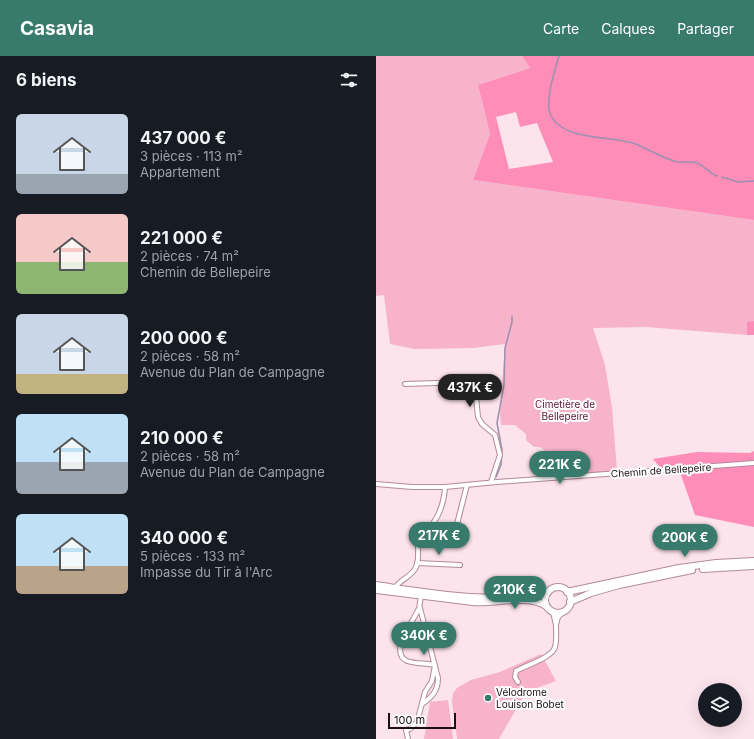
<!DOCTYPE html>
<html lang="fr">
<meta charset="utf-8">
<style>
:root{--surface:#171b24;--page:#242831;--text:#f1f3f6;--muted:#9ea1a6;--accent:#387a6c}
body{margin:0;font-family:Inter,sans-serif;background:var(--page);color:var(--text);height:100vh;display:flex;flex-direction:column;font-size:15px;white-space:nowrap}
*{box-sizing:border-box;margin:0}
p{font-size:13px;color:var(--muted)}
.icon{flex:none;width:22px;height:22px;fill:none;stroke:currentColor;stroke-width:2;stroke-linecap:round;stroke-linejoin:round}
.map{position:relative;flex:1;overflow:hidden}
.details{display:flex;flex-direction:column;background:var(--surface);width:376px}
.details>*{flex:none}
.controls{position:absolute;left:322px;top:627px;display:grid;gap:8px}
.controls a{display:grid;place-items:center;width:44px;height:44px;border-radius:50%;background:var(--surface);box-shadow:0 4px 16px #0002;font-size:20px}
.scale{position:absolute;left:12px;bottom:10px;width:68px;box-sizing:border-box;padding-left:4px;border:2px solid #1c0f14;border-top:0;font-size:11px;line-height:14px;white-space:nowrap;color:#1c0f14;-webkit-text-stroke:3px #fff;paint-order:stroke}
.price{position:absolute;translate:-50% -34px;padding:0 9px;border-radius:14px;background:var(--accent);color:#fff;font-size:13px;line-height:26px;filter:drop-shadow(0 1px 2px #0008)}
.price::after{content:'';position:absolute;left:50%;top:24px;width:12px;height:9px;margin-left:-6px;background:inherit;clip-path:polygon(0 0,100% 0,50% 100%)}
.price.active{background:#222;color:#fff}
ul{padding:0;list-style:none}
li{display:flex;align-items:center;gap:12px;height:100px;padding:0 16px}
li span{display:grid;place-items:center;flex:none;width:112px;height:80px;border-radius:6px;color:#555}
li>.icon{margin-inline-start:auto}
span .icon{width:48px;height:48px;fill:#fffc;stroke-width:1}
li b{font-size:17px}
h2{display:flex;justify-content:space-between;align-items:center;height:48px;padding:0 16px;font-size:17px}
header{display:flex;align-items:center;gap:24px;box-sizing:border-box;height:56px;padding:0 20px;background:var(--accent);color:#fff}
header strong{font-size:19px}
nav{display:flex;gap:22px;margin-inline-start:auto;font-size:14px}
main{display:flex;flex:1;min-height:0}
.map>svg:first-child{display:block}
.green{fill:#f6b3ca}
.forest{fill:#fe8eb8;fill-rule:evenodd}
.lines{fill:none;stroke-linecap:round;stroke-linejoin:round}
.stream{stroke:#9b90ae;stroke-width:1.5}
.minor-casing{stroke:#b28b98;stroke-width:6}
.secondary-casing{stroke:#b28b98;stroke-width:8}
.minor{stroke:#fff;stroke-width:4}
.secondary{stroke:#fff;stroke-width:6}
.poi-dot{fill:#387a6c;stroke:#fff;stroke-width:1.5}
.labels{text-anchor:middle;stroke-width:4;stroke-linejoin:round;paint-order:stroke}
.park-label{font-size:10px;fill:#561231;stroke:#fff}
.street-label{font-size:10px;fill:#1c0f14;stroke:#fff}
.poi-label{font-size:10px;fill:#1c0f14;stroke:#fff;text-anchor:start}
</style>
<header>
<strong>Casavia</strong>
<nav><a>Carte</a><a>Calques</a><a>Partager</a></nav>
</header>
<main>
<section class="details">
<h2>6 biens<svg class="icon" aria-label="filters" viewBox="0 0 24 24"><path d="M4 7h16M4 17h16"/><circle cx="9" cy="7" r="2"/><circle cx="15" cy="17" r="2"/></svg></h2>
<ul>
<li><span style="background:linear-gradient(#c9d6e8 75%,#9aa5b1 0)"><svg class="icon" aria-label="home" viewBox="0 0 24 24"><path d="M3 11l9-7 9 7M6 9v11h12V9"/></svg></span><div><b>437 000 €</b><p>3 pièces · 113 m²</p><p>Appartement</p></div></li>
<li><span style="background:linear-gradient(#f6c9c9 60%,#8fb573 0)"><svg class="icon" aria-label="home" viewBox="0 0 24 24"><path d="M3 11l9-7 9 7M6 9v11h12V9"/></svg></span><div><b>221 000 €</b><p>2 pièces · 74 m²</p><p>Chemin de Bellepeire</p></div></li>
<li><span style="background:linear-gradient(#c9d6e8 75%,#c2b280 0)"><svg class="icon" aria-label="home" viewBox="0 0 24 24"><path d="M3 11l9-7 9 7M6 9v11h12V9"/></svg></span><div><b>200 000 €</b><p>2 pièces · 58 m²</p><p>Avenue du Plan de Campagne</p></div></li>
<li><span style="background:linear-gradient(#bfe0f5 60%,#9aa5b1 0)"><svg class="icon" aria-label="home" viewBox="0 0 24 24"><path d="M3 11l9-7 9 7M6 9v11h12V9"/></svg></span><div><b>210 000 €</b><p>2 pièces · 58 m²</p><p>Avenue du Plan de Campagne</p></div></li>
<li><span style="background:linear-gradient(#bfe0f5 65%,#b9a48a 0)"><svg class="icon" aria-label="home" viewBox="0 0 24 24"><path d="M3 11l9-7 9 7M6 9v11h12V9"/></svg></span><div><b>340 000 €</b><p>5 pièces · 133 m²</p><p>Impasse du Tir à l'Arc</p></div></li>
</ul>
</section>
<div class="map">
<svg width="378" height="683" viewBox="0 0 378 683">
<rect width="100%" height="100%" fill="#fde3eb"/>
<g class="green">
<path d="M0,0H146L154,12L102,29L114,78L97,124L378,164V265L371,267V279L270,271L217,272L229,309L236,351L241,415L177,419L176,400L164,391H158L150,384V378L139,369H125L124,357L129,288L97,292L39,293L14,288L8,239L0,240Z"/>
<path d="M165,598L180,625L150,636L123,683H81L76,646L77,637L81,632L95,624L124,616Z"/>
<path d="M72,644L77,683H48L54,646Z"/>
</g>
<g class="forest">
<path d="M146,0H378V164L97,124L114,78L102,29L154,12ZM140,56L144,71L161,67L177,106L133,113L120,61Z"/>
<path d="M378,265V279H371V266Z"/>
<path d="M378,395V471L319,459L305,419L289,417L277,403L321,396L374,397Z"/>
</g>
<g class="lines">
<g class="stream">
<path d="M183,0C179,14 168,46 175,60C189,86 236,79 260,88C271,93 291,104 302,106C309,107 317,104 323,108C330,111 333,117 341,120"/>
<path d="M346,121L362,126L378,125"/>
<path d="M120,421L125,409L126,394L121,367L128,329L129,292L136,266V260"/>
</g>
<defs>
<g id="minor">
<path d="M29,328L92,326L99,330L102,361L106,368L119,379L124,399L115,426"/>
<path d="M0,428L36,431H69L121,426L378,407"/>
<path d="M80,472L91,429"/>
<path d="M40,481C59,474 68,450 69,431"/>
<path d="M41,507L84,509"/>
<path d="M19,532C24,523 36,521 40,511C43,505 42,495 42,489"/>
<path d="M44,552L62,622C62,635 56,641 46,648"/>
<path d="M177,556L180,569L182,561L188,555"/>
<path d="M142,626L139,621L140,615C150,609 176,602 179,591C181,584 180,576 180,569"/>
<path d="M32,683L30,674L34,673L41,666L49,636L56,625L59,609C50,607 39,608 31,605C12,596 38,565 43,552C44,549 44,544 45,540"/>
</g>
<g id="secondary">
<path d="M327,513L378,510"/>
<path d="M0,529C54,537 118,549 172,536"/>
<circle cx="182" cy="544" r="13"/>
<path d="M0,534L97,546C118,548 152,538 170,550"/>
<path d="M191,536L303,512L340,507L378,505"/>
<path d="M194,546L215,537L243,529L316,514"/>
</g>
</defs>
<use href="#minor" class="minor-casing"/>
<use href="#secondary" class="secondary-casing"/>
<use href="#minor" class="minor"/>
<use href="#secondary" class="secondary"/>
</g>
<circle class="poi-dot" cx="112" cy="642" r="4"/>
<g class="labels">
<g class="park-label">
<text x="189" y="352">Cimetière de<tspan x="189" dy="12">Bellepeire</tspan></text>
</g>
<g class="street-label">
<text transform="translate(285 414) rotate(-4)" y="4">Chemin de Bellepeire</text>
</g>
<g class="poi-label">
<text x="120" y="640">Vélodrome<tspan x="120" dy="12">Louison Bobet</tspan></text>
</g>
</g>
</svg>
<div class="controls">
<a><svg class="icon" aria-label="layers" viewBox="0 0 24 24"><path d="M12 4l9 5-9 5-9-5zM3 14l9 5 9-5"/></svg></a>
</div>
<div class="scale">100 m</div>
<b class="price active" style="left:94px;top:352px">437K €</b>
<b class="price" style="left:184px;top:429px">221K €</b>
<b class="price" style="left:63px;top:500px">217K €</b>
<b class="price" style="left:309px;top:502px">200K €</b>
<b class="price" style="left:139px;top:554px">210K €</b>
<b class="price" style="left:48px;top:600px">340K €</b>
</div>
</main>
